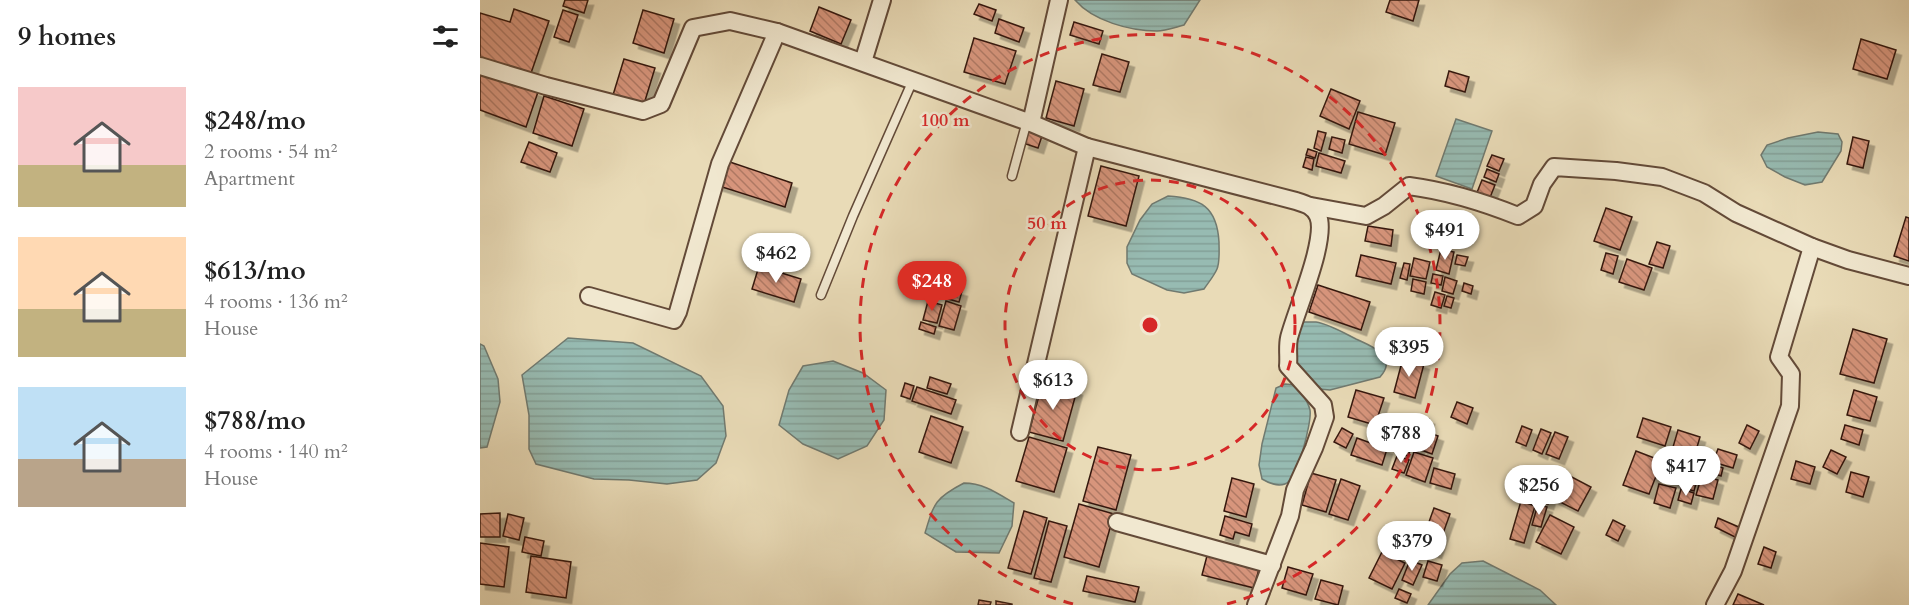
<!DOCTYPE html>
<meta charset="utf-8">
<style>
:root{--surface:#fff;--page:#f2f2f2;--text:#222;--muted:#767676;--accent:#d93025}
body{margin:0;font-family:Cardo,serif;background:var(--page);color:var(--text);height:100vh;display:flex;flex-direction:column;font-size:22px;white-space:nowrap}
*{box-sizing:border-box;margin:0}
p{font-size:20px;color:var(--muted)}
.icon{flex:none;width:33px;height:33px;fill:none;stroke:currentColor;stroke-width:2;stroke-linecap:round;stroke-linejoin:round}
.map{position:relative;flex:1;overflow:hidden}
.panel{display:flex;flex-direction:column;background:var(--surface);width:480px}
.panel>*{flex:none}
.price{position:absolute;translate:-50% -51px;padding:0 14px;border-radius:21px;background:#fff;color:#222;font-size:20px;line-height:39px;filter:drop-shadow(0 2px 3px #0008)}
.price::after{content:'';position:absolute;left:50%;top:36px;width:18px;height:14px;margin-left:-9px;background:inherit;clip-path:polygon(0 0,100% 0,50% 100%)}
.price.current{background:var(--accent);color:#fff}
ul{padding:0;list-style:none}
li{display:flex;align-items:center;gap:18px;height:150px;padding:0 18px}
li span{display:grid;place-items:center;flex:none;width:168px;height:120px;border-radius:0px;color:#555}
li>.icon{margin-inline-start:auto}
span .icon{width:72px;height:72px;fill:#fffc;stroke-width:1}
li b{font-size:26px}
h2{display:flex;justify-content:space-between;align-items:center;height:72px;padding:0 18px;font-size:26px}
main{display:flex;flex:1;min-height:0}
.map>svg:first-child{display:block}
.water{fill:url(#water-rules);stroke:#707a70;stroke-width:1.5}
.building{fill:url(#building-back-hatch);stroke:#36190e;stroke-width:1.5;filter:url(#shadow)}
.lines{fill:none;stroke-linecap:round;stroke-linejoin:round}
.service-casing{stroke:#634a38;stroke-width:11}
.minor-casing{stroke:#634a38;stroke-width:20}
.service{stroke:#f1e8d0;stroke-width:8}
.minor{stroke:#f1e8d0;stroke-width:16}
.ring{fill:none;stroke:#d62828;stroke-width:3;stroke-dasharray:10 8}
.centre{fill:#d62828;stroke:#f1e8d0;stroke-width:3}
.ring-label{font-size:18px;text-anchor:middle;font-weight:bold;fill:#d62828;stroke:#f1e8d0;stroke-width:5;stroke-linejoin:round;paint-order:stroke}
</style>
<main>
<section class="panel">
<h2>9 homes<svg class="icon" aria-label="filters" viewBox="0 0 24 24"><path d="M4 7h16M4 17h16"/><circle cx="9" cy="7" r="2"/><circle cx="15" cy="17" r="2"/></svg></h2>
<ul>
<li><span style="background:linear-gradient(#f6c9c9 65%,#c2b280 0)"><svg class="icon" aria-label="home" viewBox="0 0 24 24"><path d="M3 11l9-7 9 7M6 9v11h12V9"/></svg></span><div><b>$248/mo</b><p>2 rooms · 54 m²</p><p>Apartment</p></div></li>
<li><span style="background:linear-gradient(#ffd9b3 60%,#c2b280 0)"><svg class="icon" aria-label="home" viewBox="0 0 24 24"><path d="M3 11l9-7 9 7M6 9v11h12V9"/></svg></span><div><b>$613/mo</b><p>4 rooms · 136 m²</p><p>House</p></div></li>
<li><span style="background:linear-gradient(#bfe0f5 60%,#b9a48a 0)"><svg class="icon" aria-label="home" viewBox="0 0 24 24"><path d="M3 11l9-7 9 7M6 9v11h12V9"/></svg></span><div><b>$788/mo</b><p>4 rooms · 140 m²</p><p>House</p></div></li>
</ul>
</section>
<div class="map">
<svg width="1429" height="605" viewBox="0 0 1429 605">
<defs>
<pattern id="water-rules" width="6" height="5" patternUnits="userSpaceOnUse" patternTransform="scale(1.5)"><rect width="6" height="5" fill="#97bbb2"/><path d="M0 2.5h6" fill="none" stroke="#83a098"/></pattern>
<pattern id="building-back-hatch" width="6" height="6" patternUnits="userSpaceOnUse" patternTransform="scale(1.5)"><rect width="6" height="6" fill="#d7957c"/><path d="M-1 5l2 2M0 0l6 6M5-1l2 2" fill="none" stroke="#af7964"/></pattern>
<filter id="shadow"><feDropShadow dx="5.5" dy="5.5" stdDeviation="0" flood-color="#0004"/></filter>
</defs>
<rect width="100%" height="100%" fill="#e9dbb7"/>
<filter id="stains"><feTurbulence type="fractalNoise" baseFrequency=".00333" numOctaves="4"/><feColorMatrix values="0 0 0 0 .2 0 0 0 0 .09 0 0 0 0 .02 0 0 0 .5 -.17"/></filter>
<radialGradient id="worn" r=".72"><stop offset=".6" stop-color="#630" stop-opacity="0"/><stop offset="1" stop-color="#630" stop-opacity=".3"/></radialGradient>
<g class="water">
<path d="M595,0H720L704,25C696,27 685,31 677,31C650,31 613,21 595,0Z"/>
<path d="M976,119L1012,131L992,189L956,176Z"/>
<path d="M1338,132L1358,134L1362,142L1361,151L1342,182L1325,185L1305,177L1287,167L1281,155L1287,145L1308,138Z"/>
<path d="M688,196C721,198 737,207 739,242C739,250 740,262 737,269C734,276 728,283 724,289L704,293L687,290L652,274L647,263V247L660,220L672,204Z"/>
<path d="M822,322C826,322 832,322 836,322C849,324 864,333 876,339C891,346 919,356 900,377L850,390L839,389L814,361L818,332Z"/>
<path d="M88,338L153,343L221,376L243,406L246,436L236,463L217,480L187,484L149,480L114,479L56,464L49,449V415L42,375Z"/>
<path d="M0,344L4,346L18,379L20,402L7,447L0,448Z"/>
<path d="M353,361L383,373L406,390L404,420L387,446L358,459L323,444L299,425L309,390L323,366Z"/>
<path d="M805,384L816,385C821,393 828,400 830,410C832,423 817,480 805,484C797,487 789,483 782,479L779,465L782,444L796,388Z"/>
<path d="M484,483C503,483 517,493 534,503L532,526L519,553L476,552L445,533C454,503 455,498 484,483Z"/>
<path d="M1003,561L1060,590L1076,605H948L970,574L982,563Z"/>
</g>
<g class="building">
<path d="M85,0H108L104,13L83,6Z"/>
<path d="M910,0H939L933,21L906,12Z"/>
<path d="M499,4L516,10L512,21L494,14Z"/>
<path d="M339,7L371,20L361,44L330,31Z"/>
<path d="M34,9L69,21L50,76L0,60V13L30,22Z"/>
<path d="M83,10L98,15L89,42L74,37Z"/>
<path d="M163,10L194,19L184,53L153,43Z"/>
<path d="M519,19L544,28L539,42L515,33Z"/>
<path d="M594,22L623,31L619,44L590,35Z"/>
<path d="M494,38L536,51L525,84L484,72Z"/>
<path d="M1381,39L1416,50L1407,79L1373,69Z"/>
<path d="M622,54L649,62L640,92L613,85Z"/>
<path d="M144,59L175,68L164,104L133,95Z"/>
<path d="M969,71L989,77L985,92L965,86Z"/>
<path d="M0,72L58,92L46,127L0,110Z"/>
<path d="M576,81L604,89L594,126L566,118Z"/>
<path d="M851,89L880,101L869,129L840,116Z"/>
<path d="M64,96L104,109L92,146L53,133Z"/>
<path d="M878,112L915,123L905,155L869,144Z"/>
<path d="M547,131L562,136L558,148L543,143Z"/>
<path d="M838,131L846,133L841,151L834,148Z"/>
<path d="M852,137L865,140L862,153L849,149Z"/>
<path d="M1373,137L1389,141L1383,168L1367,164Z"/>
<path d="M49,142L77,153L70,172L41,162Z"/>
<path d="M828,149L837,152L835,158L826,155Z"/>
<path d="M839,153L865,161L861,173L836,166Z"/>
<path d="M1012,155L1024,159L1019,171L1007,166Z"/>
<path d="M826,157L834,159L832,170L823,167Z"/>
<path d="M244,160L312,183L305,207L236,185Z"/>
<path d="M621,166L659,176L646,226L608,216Z"/>
<path d="M1007,169L1019,174L1016,182L1004,177Z"/>
<path d="M1002,180L1015,185L1009,200L996,195Z"/>
<path d="M1126,208L1152,217L1140,250L1114,241Z"/>
<path d="M1426,217L1429,218V261L1414,256Z"/>
<path d="M961,220L967,232L954,238L949,226Z"/>
<path d="M888,226L913,230L911,246L885,241Z"/>
<path d="M1177,242L1190,246L1183,268L1169,264Z"/>
<path d="M961,249L974,252L969,274L956,270Z"/>
<path d="M1126,253L1138,256L1133,274L1121,270Z"/>
<path d="M881,255L916,263L911,284L876,276Z"/>
<path d="M977,255L988,257L985,266L975,264Z"/>
<path d="M934,258L950,262L946,279L930,276Z"/>
<path d="M1147,259L1172,268L1164,290L1139,282Z"/>
<path d="M924,263L930,264L927,280L920,278Z"/>
<path d="M279,266L321,279L314,302L272,289Z"/>
<path d="M953,274L963,276L961,285L951,283Z"/>
<path d="M965,277L977,281L973,294L962,291Z"/>
<path d="M933,279L946,282L944,294L931,291Z"/>
<path d="M984,283L993,286L991,294L982,291Z"/>
<path d="M838,285L890,302L881,330L829,312Z"/>
<path d="M464,286L482,291L479,302L461,297Z"/>
<path d="M955,292L965,295L961,308L951,305Z"/>
<path d="M967,296L974,298L971,308L964,306Z"/>
<path d="M448,301L462,305L457,323L443,320Z"/>
<path d="M466,301L481,306L474,330L459,326Z"/>
<path d="M441,322L456,327L454,334L439,329Z"/>
<path d="M1373,329L1407,339L1394,383L1360,374Z"/>
<path d="M923,358L944,364L935,398L914,392Z"/>
<path d="M450,377L471,384L467,394L447,388Z"/>
<path d="M563,381L597,390L583,441L549,432Z"/>
<path d="M425,383L434,386L430,399L421,396Z"/>
<path d="M437,387L476,400L471,414L432,401Z"/>
<path d="M876,390L904,398L895,425L868,417Z"/>
<path d="M1374,390L1397,397L1390,421L1367,415Z"/>
<path d="M977,402L993,408L987,424L971,417Z"/>
<path d="M451,416L483,427L471,463L439,452Z"/>
<path d="M938,416L949,419L942,438L931,435Z"/>
<path d="M1163,418L1191,427L1185,446L1157,437Z"/>
<path d="M1267,425L1279,431L1270,449L1259,443Z"/>
<path d="M1365,425L1383,430L1379,445L1361,439Z"/>
<path d="M1042,426L1052,430L1046,446L1036,442Z"/>
<path d="M862,428L873,434L866,448L854,442Z"/>
<path d="M1061,429L1071,433L1062,454L1053,450Z"/>
<path d="M1198,430L1220,437L1215,454L1193,447Z"/>
<path d="M947,432L958,436L952,454L941,450Z"/>
<path d="M1075,432L1088,437L1079,459L1066,454Z"/>
<path d="M549,437L587,448L574,492L536,481Z"/>
<path d="M932,437L942,441L938,451L928,448Z"/>
<path d="M877,438L907,449L902,465L871,455Z"/>
<path d="M618,447L651,455L636,510L603,501Z"/>
<path d="M919,447L930,451L928,456L917,452Z"/>
<path d="M1238,449L1257,455L1253,468L1233,462Z"/>
<path d="M1351,450L1366,457L1357,474L1343,467Z"/>
<path d="M1156,451L1182,461L1169,494L1143,485Z"/>
<path d="M934,452L953,458L945,482L926,475Z"/>
<path d="M917,456L929,460L924,473L912,469Z"/>
<path d="M1192,457L1207,461L1200,484L1185,480Z"/>
<path d="M1316,461L1335,467L1330,484L1311,479Z"/>
<path d="M1225,462L1243,468L1241,476L1223,470Z"/>
<path d="M1208,464L1220,468L1214,491L1201,487Z"/>
<path d="M954,468L975,474L971,489L950,483Z"/>
<path d="M1371,472L1389,477L1383,497L1366,492Z"/>
<path d="M831,473L856,480L846,512L822,505Z"/>
<path d="M1084,473L1111,487L1098,511L1072,498Z"/>
<path d="M1222,475L1238,480L1233,499L1216,495Z"/>
<path d="M752,478L774,484L766,517L744,511Z"/>
<path d="M861,479L880,486L868,520L849,514Z"/>
<path d="M1179,484L1196,488L1190,508L1174,503Z"/>
<path d="M1201,489L1214,493L1211,504L1198,500Z"/>
<path d="M1064,490L1072,492L1068,504L1061,502Z"/>
<path d="M1041,501L1055,506L1044,543L1030,539Z"/>
<path d="M599,504L634,514L619,567L584,557Z"/>
<path d="M1058,504L1067,507L1061,527L1052,525Z"/>
<path d="M954,508L970,514L956,553L940,547Z"/>
<path d="M544,511L567,518L551,574L528,568Z"/>
<path d="M20,513V537H0V514Z"/>
<path d="M28,514L44,518L39,540L23,536Z"/>
<path d="M1070,515L1094,527L1081,554L1056,542Z"/>
<path d="M745,516L772,524L769,536L755,532L753,539L740,535Z"/>
<path d="M1238,518L1261,528L1257,538L1235,527Z"/>
<path d="M1133,520L1145,526L1138,541L1126,535Z"/>
<path d="M569,521L587,526L571,582L554,578Z"/>
<path d="M45,537L64,541L61,556L42,552Z"/>
<path d="M0,543L29,547L24,587L0,584Z"/>
<path d="M1284,547L1296,552L1291,568L1278,564Z"/>
<path d="M728,552L780,565L774,588L722,575Z"/>
<path d="M902,552L925,563L912,589L889,578Z"/>
<path d="M51,556L91,562L86,598L46,592Z"/>
<path d="M930,560L942,565L933,585L922,580Z"/>
<path d="M948,561L962,565L957,581L943,577Z"/>
<path d="M808,567L833,574L826,595L802,588Z"/>
<path d="M607,576L659,587L655,602L603,591Z"/>
<path d="M841,580L863,586L858,605L835,599Z"/>
<path d="M919,589L931,594L927,603L915,598Z"/>
<path d="M1258,594L1284,605H1253Z"/>
<path d="M499,600L511,602L510,605H498Z"/>
<path d="M516,601L532,604V605H516Z"/>
</g>
<g class="lines">
<defs>
<g id="service">
<path d="M532,176L547,121"/>
<path d="M341,295L373,216L433,80"/>
</g>
<g id="minor">
<path d="M383,62L402,0"/>
<path d="M0,66L66,86L163,111L181,104L213,28L250,21L297,32L551,123L607,147L540,432"/>
<path d="M551,123L579,0"/>
<path d="M607,147L816,201C826,204 833,206 838,216C848,239 815,313 809,338C807,347 809,357 808,366L843,405L845,417L834,448L815,490L810,516L776,605"/>
<path d="M831,206L886,216L904,206L929,186C967,191 1003,202 1038,216L1054,206L1062,184L1074,167L1136,171L1182,177L1224,193L1256,213L1332,247L1368,260L1429,276"/>
<path d="M109,296L194,320L198,312L240,164L297,32"/>
<path d="M637,522L792,565"/>
<path d="M1235,605L1253,571L1310,406L1311,374L1299,357L1332,247"/>
</g>
</defs>
<use href="#service" class="service-casing"/>
<use href="#minor" class="minor-casing"/>
<use href="#service" class="service"/>
<use href="#minor" class="minor"/>
</g>
<g class="ring">
<circle cx="670" cy="325" r="145"/>
<path d="M593 604A290 290 0 1 1 747 604"/>
</g>
<circle cx="670" cy="325" r="9" class="centre"/>
<g class="ring-label">
<text x="465" y="126">100 m</text>
<text x="567" y="229">50 m</text>
</g>
<rect width="100%" height="100%" filter="url(#stains)"/>
<rect width="100%" height="100%" fill="url(#worn)"/>
</svg>
<b class="price" style="left:965px;top:261px">$491</b>
<b class="price" style="left:296px;top:284px">$462</b>
<b class="price current" style="left:452px;top:312px">$248</b>
<b class="price" style="left:929px;top:378px">$395</b>
<b class="price" style="left:573px;top:411px">$613</b>
<b class="price" style="left:921px;top:464px">$788</b>
<b class="price" style="left:1206px;top:497px">$417</b>
<b class="price" style="left:1059px;top:516px">$256</b>
<b class="price" style="left:932px;top:572px">$379</b>
</div>
</main>
